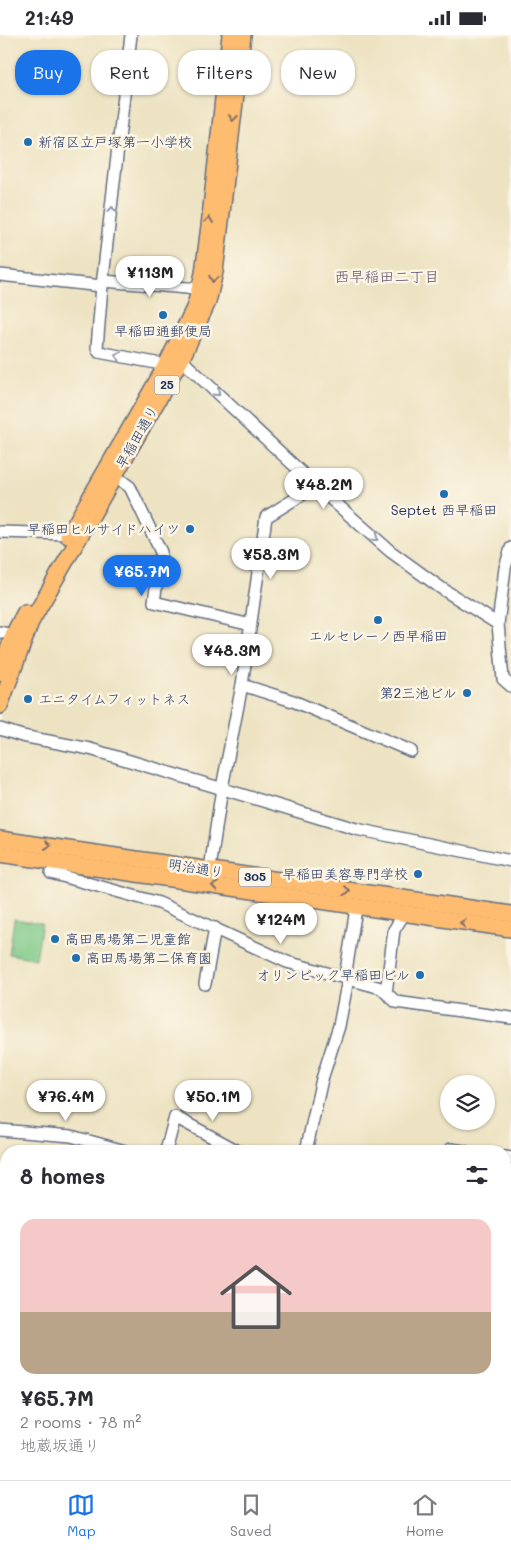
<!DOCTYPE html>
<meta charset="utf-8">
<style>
:root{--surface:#fff;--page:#f7f7f7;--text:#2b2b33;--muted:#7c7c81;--line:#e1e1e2;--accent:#1a73e8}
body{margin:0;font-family:Mali,"Klee One",sans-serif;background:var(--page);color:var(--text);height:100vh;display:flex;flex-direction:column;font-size:19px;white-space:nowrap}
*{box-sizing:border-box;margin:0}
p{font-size:16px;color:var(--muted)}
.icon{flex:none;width:28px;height:28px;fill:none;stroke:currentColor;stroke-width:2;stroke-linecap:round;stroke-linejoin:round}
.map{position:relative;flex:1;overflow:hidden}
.details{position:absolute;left:0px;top:1110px;width:511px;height:335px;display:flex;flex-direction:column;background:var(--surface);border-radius:20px 20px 0 0;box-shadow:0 1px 4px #0004}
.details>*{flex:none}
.hud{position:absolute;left:15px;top:15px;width:481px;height:45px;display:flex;gap:10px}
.fabs{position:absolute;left:440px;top:1040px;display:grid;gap:10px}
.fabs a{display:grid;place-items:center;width:55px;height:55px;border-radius:50%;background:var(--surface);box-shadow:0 1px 4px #0004;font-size:25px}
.price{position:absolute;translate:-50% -42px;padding:0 11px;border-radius:18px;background:#fff;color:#222;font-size:16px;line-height:32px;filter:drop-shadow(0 1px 2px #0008)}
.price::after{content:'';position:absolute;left:50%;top:30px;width:15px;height:11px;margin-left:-8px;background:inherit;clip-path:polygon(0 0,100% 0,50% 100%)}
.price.on{background:var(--accent);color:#fff}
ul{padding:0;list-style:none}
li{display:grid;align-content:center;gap:10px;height:265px;padding:0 20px}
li+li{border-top:1px solid var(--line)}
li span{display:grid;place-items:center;height:155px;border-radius:15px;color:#555}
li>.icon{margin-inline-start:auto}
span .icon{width:90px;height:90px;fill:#fffc;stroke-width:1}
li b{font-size:21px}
h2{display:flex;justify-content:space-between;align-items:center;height:60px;padding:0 20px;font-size:21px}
.tag{padding:0 18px;border-radius:20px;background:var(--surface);box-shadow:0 1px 4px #0004;font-size:18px;line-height:45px}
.tag.on{background:var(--accent);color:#fff}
.status{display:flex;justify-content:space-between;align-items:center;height:35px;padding:0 25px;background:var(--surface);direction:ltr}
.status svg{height:14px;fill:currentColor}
.tabs{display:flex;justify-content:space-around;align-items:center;height:70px;border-top:1px solid var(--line);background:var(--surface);font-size:14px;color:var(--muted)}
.tabs a{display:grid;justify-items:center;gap:2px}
.tabs .on{color:var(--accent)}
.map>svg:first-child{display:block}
.green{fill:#7cc887;stroke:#4c7c72}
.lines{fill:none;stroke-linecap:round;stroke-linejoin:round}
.minor-casing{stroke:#646e81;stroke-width:14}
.major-casing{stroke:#646e81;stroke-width:18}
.minor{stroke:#fff;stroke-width:11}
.major{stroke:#fdbc70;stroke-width:15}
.oneway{stroke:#816e66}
.oneway2{stroke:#8d97ae}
.poi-dot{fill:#1f6fb2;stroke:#fcf5e5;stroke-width:2}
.labels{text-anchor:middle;stroke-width:5;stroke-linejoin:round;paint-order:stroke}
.shield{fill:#fcf5e5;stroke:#5e6a86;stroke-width:1}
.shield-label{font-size:12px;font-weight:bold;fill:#1b2f5e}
.poi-label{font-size:14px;fill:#1b2f5e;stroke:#fcf5e5;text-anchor:start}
.street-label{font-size:14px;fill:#1b2f5e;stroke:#fcf5e5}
.neighbourhood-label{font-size:15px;fill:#604f6d;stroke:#fcf5e5}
</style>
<div class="status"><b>21:49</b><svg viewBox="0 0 49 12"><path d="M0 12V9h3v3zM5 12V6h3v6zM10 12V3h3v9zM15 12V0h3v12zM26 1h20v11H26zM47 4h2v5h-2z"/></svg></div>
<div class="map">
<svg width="511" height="1445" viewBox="0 0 511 1445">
<rect width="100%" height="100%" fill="#fcf5e5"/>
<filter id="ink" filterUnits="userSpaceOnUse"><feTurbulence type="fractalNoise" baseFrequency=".02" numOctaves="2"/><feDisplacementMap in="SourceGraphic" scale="10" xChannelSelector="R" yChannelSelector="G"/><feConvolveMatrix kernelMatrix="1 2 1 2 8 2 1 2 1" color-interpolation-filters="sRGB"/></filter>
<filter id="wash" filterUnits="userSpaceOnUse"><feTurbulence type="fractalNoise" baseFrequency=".0096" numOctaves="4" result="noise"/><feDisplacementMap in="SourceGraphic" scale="20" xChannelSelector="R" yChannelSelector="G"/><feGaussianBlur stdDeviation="1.12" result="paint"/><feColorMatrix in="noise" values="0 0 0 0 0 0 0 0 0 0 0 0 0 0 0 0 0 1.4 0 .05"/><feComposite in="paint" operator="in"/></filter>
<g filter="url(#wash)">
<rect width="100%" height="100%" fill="#ede3c3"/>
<path class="green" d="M14,884L42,888L36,924L9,919Z"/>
</g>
<g filter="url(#ink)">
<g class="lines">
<defs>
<g id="minor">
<path d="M131,0L102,251L97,313L99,317L166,330"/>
<path d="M0,240L102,251"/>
<path d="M103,246L199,254"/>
<path d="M182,323L187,330L316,451L390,516L441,553L498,589"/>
<path d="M115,441L130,452L161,517L154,567L251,590"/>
<path d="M0,497L69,499"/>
<path d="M511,513L505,533L498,589L503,644L511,651"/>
<path d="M0,597L13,600"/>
<path d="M242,650L266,482L316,451"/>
<path d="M0,694L22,701L90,714L356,794L511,826"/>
<path d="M210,834L222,753L242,650L293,666L411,716"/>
<path d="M51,838L159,868L287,927L381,953L396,967L511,983"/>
<path d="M205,949L215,893"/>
<path d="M386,958L394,895L404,879"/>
<path d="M0,1095L71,1101L125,1116"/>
<path d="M451,1114L464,1116"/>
<path d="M166,1116L175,1082L238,1116"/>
<path d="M306,1116L322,1044L339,991L348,944L346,936L355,880L354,871"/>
<path d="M505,1122L511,1123"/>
<path d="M0,1154H6"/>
<path d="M0,1316L6,1318"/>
<path d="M316,1439L336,1442"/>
<path d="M256,1445L258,1439"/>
</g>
<g id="major">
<path d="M68,501L166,330L195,271L203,238L209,191L230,0"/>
<path d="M0,638L13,600L25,577"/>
<path d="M0,671L31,587L182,323L208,267L215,237L243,0"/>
<path d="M0,804L511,879"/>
<path d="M0,819L511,894"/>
<path d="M505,1304L511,1281"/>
<path d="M505,1411L511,1382"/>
<path d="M488,1445V1439"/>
<path d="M510,1445L511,1423"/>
</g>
</defs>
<use href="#minor" class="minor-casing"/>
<use href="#major" class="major-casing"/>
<use href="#minor" class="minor"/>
<use href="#major" class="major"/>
</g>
<defs><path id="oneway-chevron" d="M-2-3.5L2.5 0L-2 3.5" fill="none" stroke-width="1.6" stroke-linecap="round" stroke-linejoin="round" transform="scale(1.25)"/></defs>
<g class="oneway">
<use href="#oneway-chevron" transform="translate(233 83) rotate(97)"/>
<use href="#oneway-chevron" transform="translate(209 185) rotate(-83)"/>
<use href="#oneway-chevron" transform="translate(213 244) rotate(100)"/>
<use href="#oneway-chevron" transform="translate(48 810) rotate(8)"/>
<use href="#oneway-chevron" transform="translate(215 851) rotate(-172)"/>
<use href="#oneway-chevron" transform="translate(347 856) rotate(8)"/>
<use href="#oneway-chevron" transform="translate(463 888) rotate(-172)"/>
</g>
<g class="oneway2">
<use href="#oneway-chevron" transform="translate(112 175) rotate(-84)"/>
<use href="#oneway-chevron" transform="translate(118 321) rotate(-169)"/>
<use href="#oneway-chevron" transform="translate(217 358) rotate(43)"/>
<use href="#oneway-chevron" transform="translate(375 503) rotate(41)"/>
</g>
</g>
<g class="poi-dot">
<circle cx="28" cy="107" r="5"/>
<circle cx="163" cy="280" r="5"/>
<circle cx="444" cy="459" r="5"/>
<circle cx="190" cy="494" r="5"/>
<circle cx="378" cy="585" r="5"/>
<circle cx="467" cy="658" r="5"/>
<circle cx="28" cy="664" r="5"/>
<circle cx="418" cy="839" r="5"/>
<circle cx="55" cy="904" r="5"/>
<circle cx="76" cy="923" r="5"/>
<circle cx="420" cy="940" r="5"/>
</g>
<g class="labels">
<g class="shield">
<rect x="154.5" y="340.5" width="25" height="19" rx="4"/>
<rect x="239" y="832.5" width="32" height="19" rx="4"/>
</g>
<g class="shield-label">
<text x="167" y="354">25</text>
<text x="255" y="846">305</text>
</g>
<g class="poi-label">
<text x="38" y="112">新宿区立戸塚第一小学校</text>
<text x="163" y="301" text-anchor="middle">早稲田通郵便局</text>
<text x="444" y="480" text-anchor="middle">Septet 西早稲田</text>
<text x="180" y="499" text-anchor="end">早稲田ヒルサイドハイツ</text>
<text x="378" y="606" text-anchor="middle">エルセレーノ西早稲田</text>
<text x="457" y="663" text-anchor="end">第2三池ビル</text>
<text x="38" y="669">エニタイムフィットネス</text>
<text x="408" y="844" text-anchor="end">早稲田美容専門学校</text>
<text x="65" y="909">高田馬場第二児童館</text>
<text x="86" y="928">高田馬場第二保育園</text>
<text x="410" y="945" text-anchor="end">オリンピック早稲田ビル</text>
</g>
<g class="street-label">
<text transform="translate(137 402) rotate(-60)" y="5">早稲田通り</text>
<text transform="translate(196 833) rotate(9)" y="5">明治通り</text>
</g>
<g class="neighbourhood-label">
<text x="387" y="247">西早稲田二丁目</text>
</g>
</g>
</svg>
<div class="fabs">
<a><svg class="icon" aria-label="layers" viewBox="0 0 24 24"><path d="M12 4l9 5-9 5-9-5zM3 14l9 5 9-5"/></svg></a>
</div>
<b class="price" style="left:150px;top:263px">¥113M</b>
<b class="price" style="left:324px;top:475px">¥48.2M</b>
<b class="price" style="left:271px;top:545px">¥58.3M</b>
<b class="price on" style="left:142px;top:562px">¥65.7M</b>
<b class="price" style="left:232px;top:641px">¥48.3M</b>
<b class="price" style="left:281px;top:910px">¥124M</b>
<b class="price" style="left:66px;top:1087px">¥76.4M</b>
<b class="price" style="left:213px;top:1087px">¥50.1M</b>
<div class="hud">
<a class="tag on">Buy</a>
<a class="tag">Rent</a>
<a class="tag">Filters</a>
<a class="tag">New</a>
</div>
<section class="details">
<h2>8 homes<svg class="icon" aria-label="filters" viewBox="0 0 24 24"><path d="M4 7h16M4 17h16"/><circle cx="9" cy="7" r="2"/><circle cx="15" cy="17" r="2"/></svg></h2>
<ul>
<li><span style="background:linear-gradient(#f6c9c9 60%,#b9a48a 0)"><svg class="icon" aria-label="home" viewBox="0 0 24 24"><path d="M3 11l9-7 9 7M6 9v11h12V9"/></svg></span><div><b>¥65.7M</b><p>2 rooms · 78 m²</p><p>地蔵坂通り</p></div></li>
</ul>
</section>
</div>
<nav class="tabs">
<a class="on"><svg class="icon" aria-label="map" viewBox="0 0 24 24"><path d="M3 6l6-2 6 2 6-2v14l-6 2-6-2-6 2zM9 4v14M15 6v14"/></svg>Map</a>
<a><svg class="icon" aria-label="saved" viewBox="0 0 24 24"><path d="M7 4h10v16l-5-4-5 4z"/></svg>Saved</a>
<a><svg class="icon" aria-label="home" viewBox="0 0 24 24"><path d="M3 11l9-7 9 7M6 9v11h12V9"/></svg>Home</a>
</nav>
